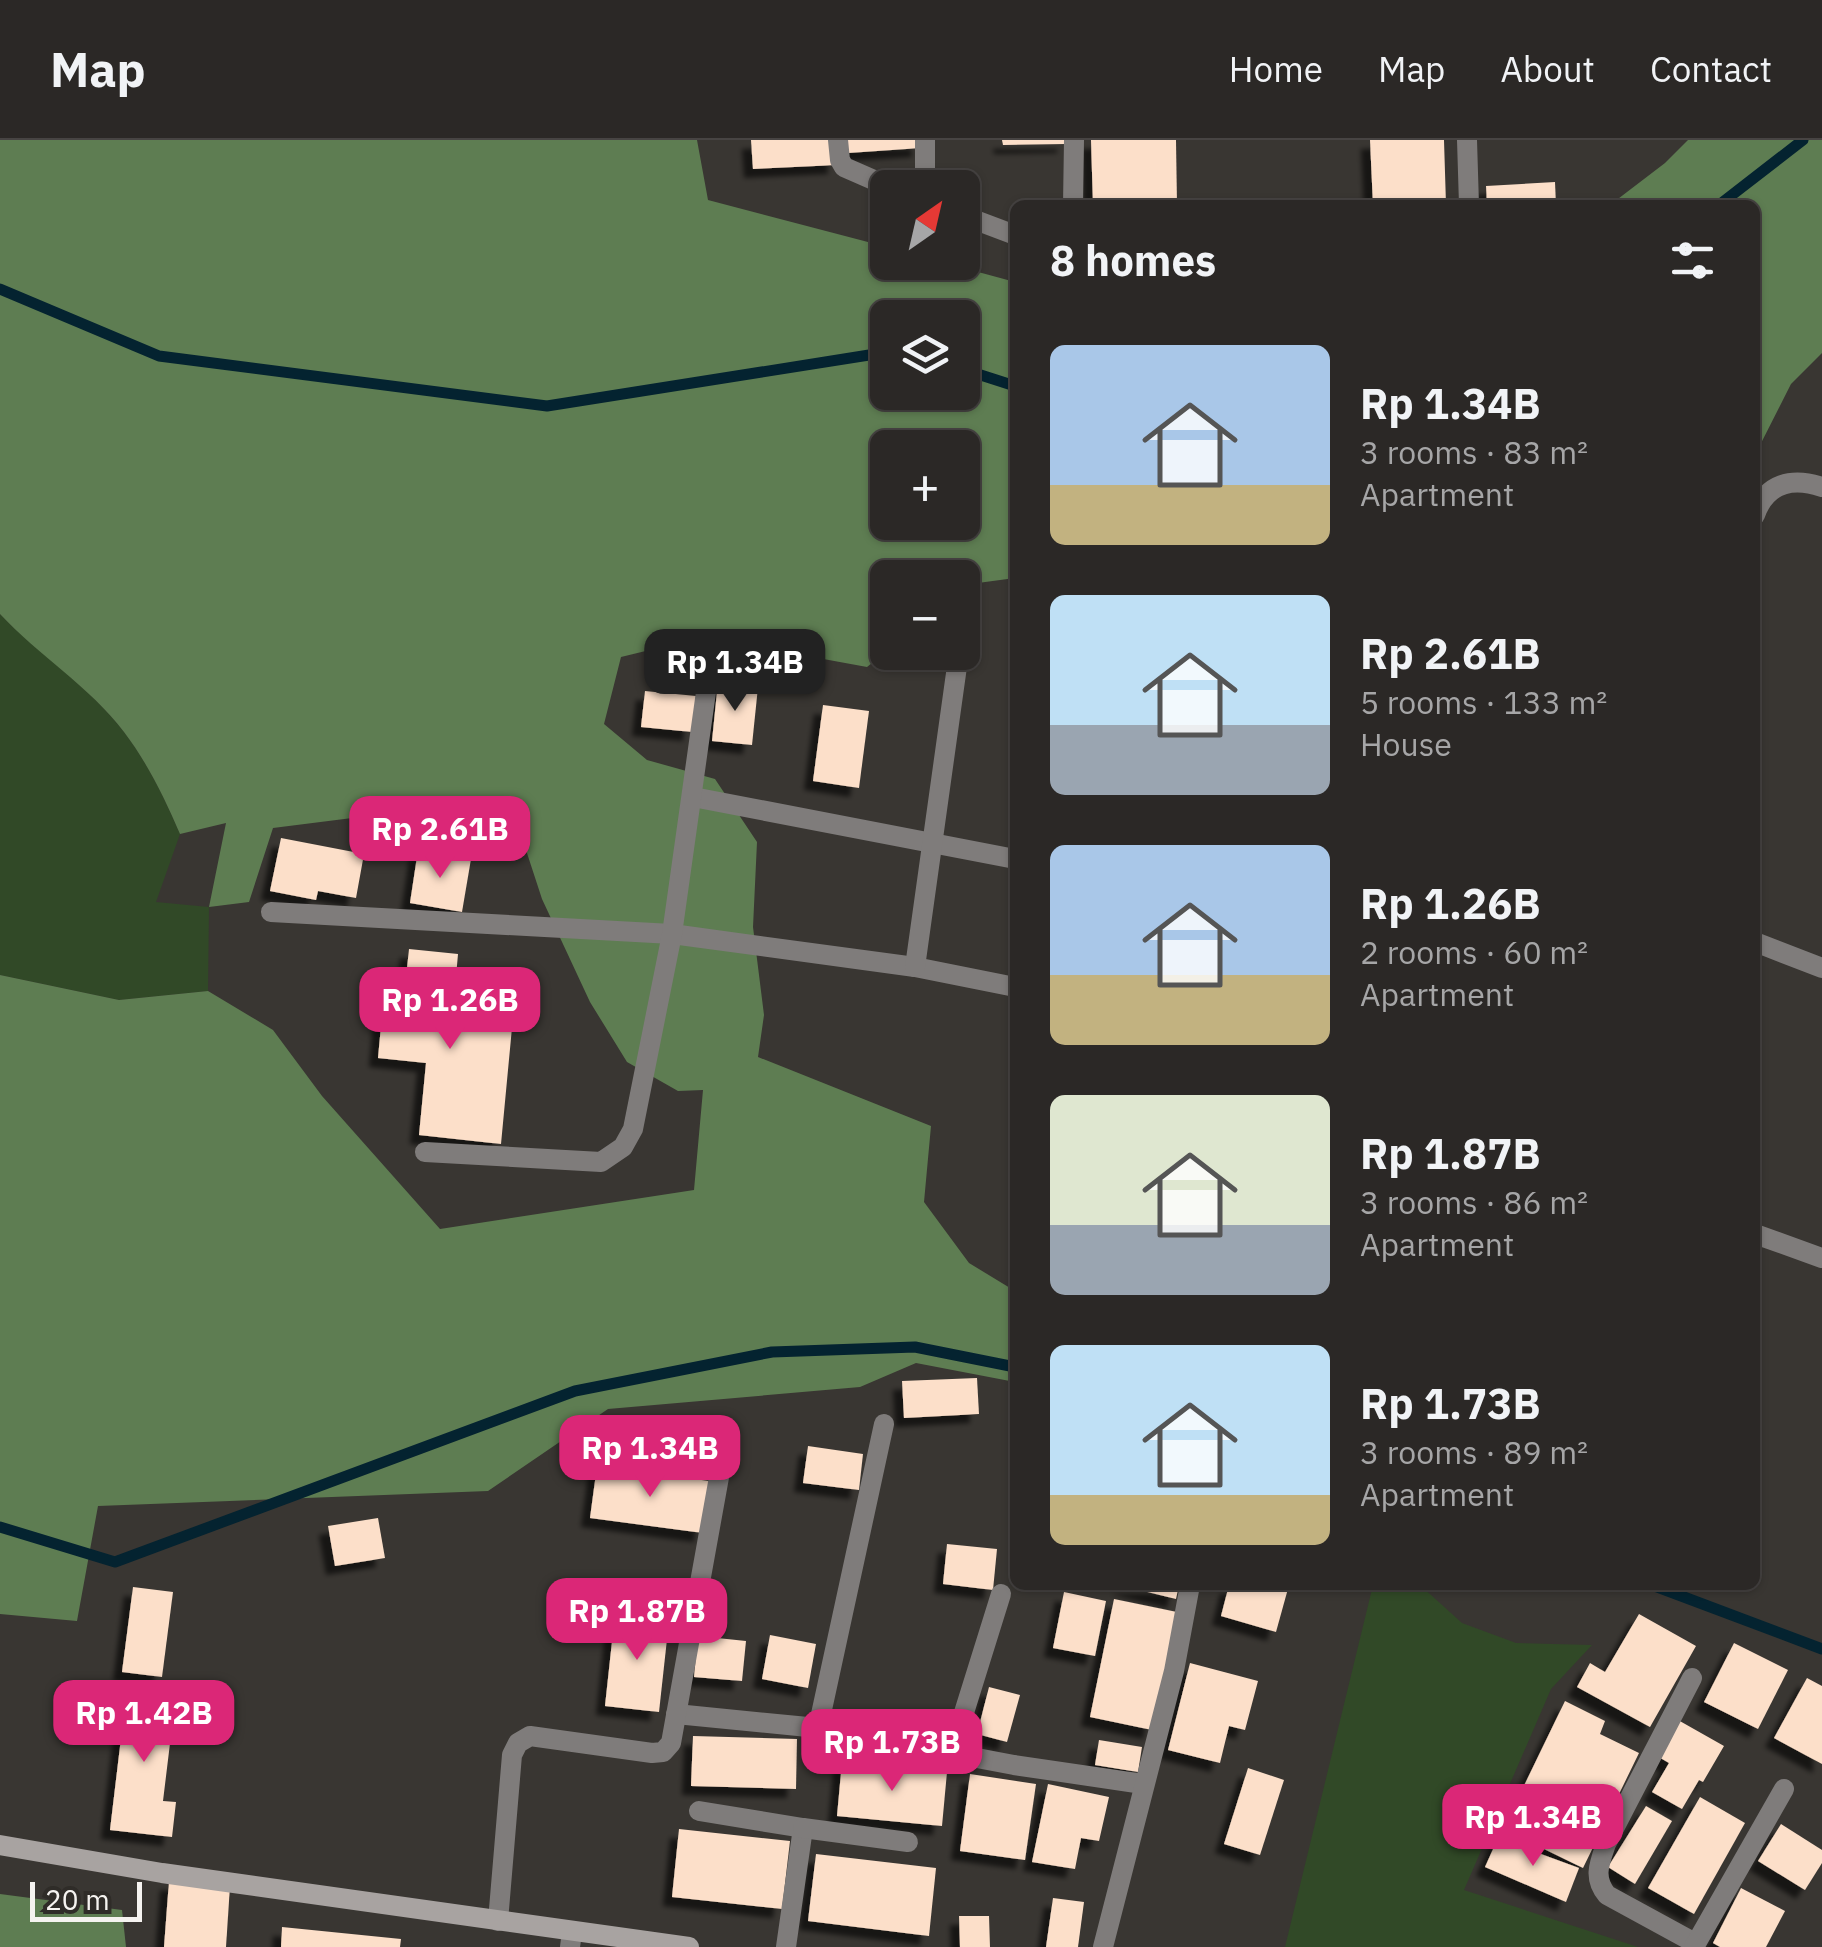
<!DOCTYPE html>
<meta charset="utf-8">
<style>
:root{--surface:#2b2826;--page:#33302e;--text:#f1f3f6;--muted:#a6a6a7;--line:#474443;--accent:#db2777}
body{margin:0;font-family:"IBM Plex Sans",sans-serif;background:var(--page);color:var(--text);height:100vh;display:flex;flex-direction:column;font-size:38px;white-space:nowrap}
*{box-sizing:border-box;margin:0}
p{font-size:32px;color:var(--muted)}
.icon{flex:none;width:55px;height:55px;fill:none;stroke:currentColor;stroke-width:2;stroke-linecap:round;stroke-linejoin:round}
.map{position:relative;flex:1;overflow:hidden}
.panel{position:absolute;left:1010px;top:60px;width:750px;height:1390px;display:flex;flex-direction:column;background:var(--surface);border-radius:15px;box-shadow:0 2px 8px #0004,0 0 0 2px var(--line)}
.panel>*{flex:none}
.needle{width:65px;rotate:34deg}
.buttons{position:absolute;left:870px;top:30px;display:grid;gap:20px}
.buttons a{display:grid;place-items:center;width:110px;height:110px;border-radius:15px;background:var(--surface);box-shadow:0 2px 8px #0004,0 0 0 2px var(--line);font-size:50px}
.scale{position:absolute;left:30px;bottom:25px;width:112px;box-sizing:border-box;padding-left:10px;border:5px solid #f5f3f0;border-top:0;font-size:28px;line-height:35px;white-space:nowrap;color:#f5f3f0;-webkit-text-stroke:8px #2f2c28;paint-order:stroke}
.price{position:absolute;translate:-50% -85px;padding:0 22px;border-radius:20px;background:var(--accent);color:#fff;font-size:32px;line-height:65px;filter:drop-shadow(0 2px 5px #0008)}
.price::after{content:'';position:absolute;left:50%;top:60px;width:30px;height:22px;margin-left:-15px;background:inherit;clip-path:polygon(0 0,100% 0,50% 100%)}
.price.selected{background:#222;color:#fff}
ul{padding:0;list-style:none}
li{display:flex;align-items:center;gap:30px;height:250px;padding:0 40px}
li span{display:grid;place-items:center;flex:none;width:280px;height:200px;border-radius:15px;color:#555}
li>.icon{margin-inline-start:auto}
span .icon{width:120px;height:120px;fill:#fffc;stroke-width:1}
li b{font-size:42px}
h2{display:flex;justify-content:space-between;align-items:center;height:120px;padding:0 40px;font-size:42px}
header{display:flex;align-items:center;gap:60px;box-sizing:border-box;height:140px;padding:0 50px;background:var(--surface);border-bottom:2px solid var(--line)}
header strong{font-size:48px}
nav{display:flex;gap:55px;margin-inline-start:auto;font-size:35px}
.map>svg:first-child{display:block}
.green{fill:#314927}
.forest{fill:#5e7d52;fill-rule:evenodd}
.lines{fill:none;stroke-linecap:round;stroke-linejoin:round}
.stream{stroke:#042330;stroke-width:11}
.building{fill:#fcdfc9;filter:url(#shadow)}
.street{stroke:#7f7c7b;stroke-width:20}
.secondary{stroke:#a8a3a1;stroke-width:20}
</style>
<header>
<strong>Map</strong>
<nav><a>Home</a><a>Map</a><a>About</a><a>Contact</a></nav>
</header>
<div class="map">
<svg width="1822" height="1807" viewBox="0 0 1822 1807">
<defs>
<filter id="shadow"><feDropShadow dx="-9" dy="9" stdDeviation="2.5" flood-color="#0009"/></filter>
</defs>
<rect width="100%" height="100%" fill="#393632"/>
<g class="green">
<path d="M0,474C39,515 90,547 124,592C147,622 165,659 180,694L156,762L209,767L208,851L119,860L0,835Z"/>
<path d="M1373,1445H1420L1462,1483L1516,1503L1592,1505L1551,1549L1464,1750L1638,1807H1285Z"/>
</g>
<g class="forest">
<path d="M0,0H697L708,60L887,107L888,122L945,123L1015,142V438L963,445L962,438H888L887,511L867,527L753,506L721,510L658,508L621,517L604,584L647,620L715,639L757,702L753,787L764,875L758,917L931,986L924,1062L969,1123L1015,1151V1242L916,1223L860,1247L608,1269L488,1351L98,1366L77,1481L0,1474V835L119,860L208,851L273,890L322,956L440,1089L694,1050L703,950L678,951L627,922L590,862L542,759L525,707L465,674L368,676L273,688L249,762L209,767L226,683L180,694C165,659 147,622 124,592C90,547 38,515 0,474ZM888,178H962V252H888ZM888,308H962V382H888Z"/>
<path d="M1688,0H1822V213L1791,244L1755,315V65H1610L1665,23Z"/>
<path d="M0,1754L122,1770L126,1807H0Z"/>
</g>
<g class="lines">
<g class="stream">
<path d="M1719,65L1803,0"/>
<path d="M0,149L159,216L547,266L888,212"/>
<path d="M962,229L1015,246"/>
<path d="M0,1387L115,1422L575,1251L772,1212L915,1207L1015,1227"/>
<path d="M1652,1445L1822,1509"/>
</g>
</g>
<g class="building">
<path d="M751,0H835L837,25L753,29Z"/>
<path d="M848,0H920L921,8L848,13Z"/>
<path d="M1002,0H1066V4L1003,5Z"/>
<path d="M1091,0H1176L1177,65H1093Z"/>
<path d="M1370,0H1444L1446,65H1373Z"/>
<path d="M1555,42L1556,65H1487L1486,46Z"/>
<path d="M718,542L758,547L752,605L712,601Z"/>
<path d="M645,551L696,556L692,592L641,587Z"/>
<path d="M823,565L869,571L859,648L813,641Z"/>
<path d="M281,698L364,714L356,758L318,751L316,760L270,751Z"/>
<path d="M418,710L471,719L462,772L410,763Z"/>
<path d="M409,809L458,814L453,871L513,877L501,1004L419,995L426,923L378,918L383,864L403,866Z"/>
<path d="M977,1238L979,1274L904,1278L902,1241Z"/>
<path d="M808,1306L863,1314L859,1350L803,1343Z"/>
<path d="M597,1326L709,1341L703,1393L590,1378Z"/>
<path d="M378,1378L385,1418L335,1426L328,1386Z"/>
<path d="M947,1404L997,1409L993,1450L943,1444Z"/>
<path d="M1119,1445H1179L1176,1459Z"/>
<path d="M1229,1445H1289L1276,1492L1221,1476Z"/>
<path d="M133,1447L173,1452L162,1537L122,1532Z"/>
<path d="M1064,1452L1106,1461L1095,1516L1053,1508Z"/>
<path d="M1114,1459L1177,1472L1152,1590L1090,1577Z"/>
<path d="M615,1474L669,1481L659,1572L605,1566Z"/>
<path d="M1639,1474L1696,1506L1650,1587L1577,1547L1590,1523L1605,1532Z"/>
<path d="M770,1495L816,1504L808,1548L762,1539Z"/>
<path d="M698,1496L746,1501L742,1541L694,1537Z"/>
<path d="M1734,1503L1788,1530L1758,1589L1704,1562Z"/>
<path d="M1190,1523L1258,1541L1245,1590L1229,1586L1220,1623L1168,1610Z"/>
<path d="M1807,1538L1822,1546V1624L1774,1598Z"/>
<path d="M989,1547L1020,1555L1007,1602L977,1594Z"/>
<path d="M127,1548L176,1554L163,1661L176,1662L172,1697L110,1690Z"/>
<path d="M1565,1561L1605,1581L1600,1594L1639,1613L1583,1728L1503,1689Z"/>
<path d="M1678,1580L1724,1606L1703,1642L1699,1640L1682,1669L1652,1652L1669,1623L1657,1616Z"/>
<path d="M693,1596L797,1599L796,1649L691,1646Z"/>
<path d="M1099,1600L1142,1607L1138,1632L1095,1625Z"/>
<path d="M842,1622L947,1632L942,1686L837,1676Z"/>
<path d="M1248,1628L1284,1640L1260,1715L1224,1704Z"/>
<path d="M970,1634L1036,1644L1025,1720L960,1711Z"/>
<path d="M1048,1644L1109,1657L1099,1701L1081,1698L1075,1729L1032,1722Z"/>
<path d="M1700,1657L1745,1683L1694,1774L1648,1748Z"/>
<path d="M1646,1666L1672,1681L1635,1744L1608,1727Z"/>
<path d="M1781,1684L1822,1710V1723L1805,1750L1758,1721Z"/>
<path d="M679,1689L790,1701L782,1769L672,1757Z"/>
<path d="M1498,1698L1579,1728L1566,1762L1485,1727Z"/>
<path d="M816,1714L936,1728L929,1796L808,1781Z"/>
<path d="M169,1741L230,1746L226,1807H164Z"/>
<path d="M1741,1748L1785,1771L1766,1807H1720L1713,1803Z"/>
<path d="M1053,1758L1084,1762L1078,1807H1046Z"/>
<path d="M959,1776H989L990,1807H960Z"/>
<path d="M282,1787L401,1799L400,1807H281Z"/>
</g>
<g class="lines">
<g class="street">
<path d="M838,0L840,20L844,27L892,48"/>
<path d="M925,0V48"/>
<path d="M1467,0L1469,65"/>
<path d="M1073,65L1074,0"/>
<path d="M962,75L1015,95"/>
<path d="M1755,375C1766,343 1792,337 1822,347"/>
<path d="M962,490L968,452"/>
<path d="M693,657L1015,719"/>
<path d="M271,772L672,794L915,827L1015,847"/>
<path d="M1755,802L1822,828"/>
<path d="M915,827L959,512"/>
<path d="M425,1012L601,1022L623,1007L633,989L672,794L707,545"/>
<path d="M1755,1094L1822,1118"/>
<path d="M1692,1538L1606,1704C1599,1724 1593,1738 1607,1755L1695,1803"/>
<path d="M676,1574L818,1588L1014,1625L1143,1644"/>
<path d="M818,1588L884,1284"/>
<path d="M952,1611L1001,1454"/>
<path d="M699,1671L803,1688L786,1807"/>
<path d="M803,1688L908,1702"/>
<path d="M498,1781L512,1615L518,1603L530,1596L652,1613L663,1612L671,1603L725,1304"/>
<path d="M570,1807L572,1792"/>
<path d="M1103,1807L1174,1531L1190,1445"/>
<path d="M1694,1807L1784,1649"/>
</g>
<path class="secondary" d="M0,1705L162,1733L689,1807"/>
</g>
</svg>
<div class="buttons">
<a><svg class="needle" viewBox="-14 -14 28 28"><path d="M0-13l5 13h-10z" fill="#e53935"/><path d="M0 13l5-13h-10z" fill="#a6a6a7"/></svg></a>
<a><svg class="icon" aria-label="layers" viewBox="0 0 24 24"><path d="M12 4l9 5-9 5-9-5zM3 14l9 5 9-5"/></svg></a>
<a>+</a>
<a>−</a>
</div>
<div class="scale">20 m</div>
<b class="price selected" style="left:735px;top:574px">Rp 1.34B</b>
<b class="price" style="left:440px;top:741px">Rp 2.61B</b>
<b class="price" style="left:450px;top:912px">Rp 1.26B</b>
<b class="price" style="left:650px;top:1360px">Rp 1.34B</b>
<b class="price" style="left:637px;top:1523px">Rp 1.87B</b>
<b class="price" style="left:144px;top:1625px">Rp 1.42B</b>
<b class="price" style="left:892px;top:1654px">Rp 1.73B</b>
<b class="price" style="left:1533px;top:1729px">Rp 1.34B</b>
<section class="panel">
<h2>8 homes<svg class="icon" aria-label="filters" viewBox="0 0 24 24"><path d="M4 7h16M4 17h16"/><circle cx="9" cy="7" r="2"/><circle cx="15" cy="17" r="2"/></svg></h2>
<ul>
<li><span style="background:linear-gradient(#a9c7e8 70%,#c2b280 0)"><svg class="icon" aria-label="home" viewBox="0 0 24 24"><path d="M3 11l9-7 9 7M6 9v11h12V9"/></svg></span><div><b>Rp 1.34B</b><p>3 rooms · 83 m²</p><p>Apartment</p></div></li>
<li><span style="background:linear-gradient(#bfe0f5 65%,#9aa5b1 0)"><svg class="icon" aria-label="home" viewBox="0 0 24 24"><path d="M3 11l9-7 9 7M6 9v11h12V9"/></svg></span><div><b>Rp 2.61B</b><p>5 rooms · 133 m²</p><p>House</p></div></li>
<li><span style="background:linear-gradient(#a9c7e8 65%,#c2b280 0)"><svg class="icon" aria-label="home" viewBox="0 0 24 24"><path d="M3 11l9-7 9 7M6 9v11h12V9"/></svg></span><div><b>Rp 1.26B</b><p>2 rooms · 60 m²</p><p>Apartment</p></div></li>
<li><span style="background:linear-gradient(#dfe7d0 65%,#9aa5b1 0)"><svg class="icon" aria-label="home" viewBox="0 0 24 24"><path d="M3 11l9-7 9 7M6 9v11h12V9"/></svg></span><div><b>Rp 1.87B</b><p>3 rooms · 86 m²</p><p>Apartment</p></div></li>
<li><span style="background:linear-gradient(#bfe0f5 75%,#c2b280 0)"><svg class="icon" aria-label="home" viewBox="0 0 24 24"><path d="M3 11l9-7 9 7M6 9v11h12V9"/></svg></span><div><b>Rp 1.73B</b><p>3 rooms · 89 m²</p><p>Apartment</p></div></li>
</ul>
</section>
</div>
